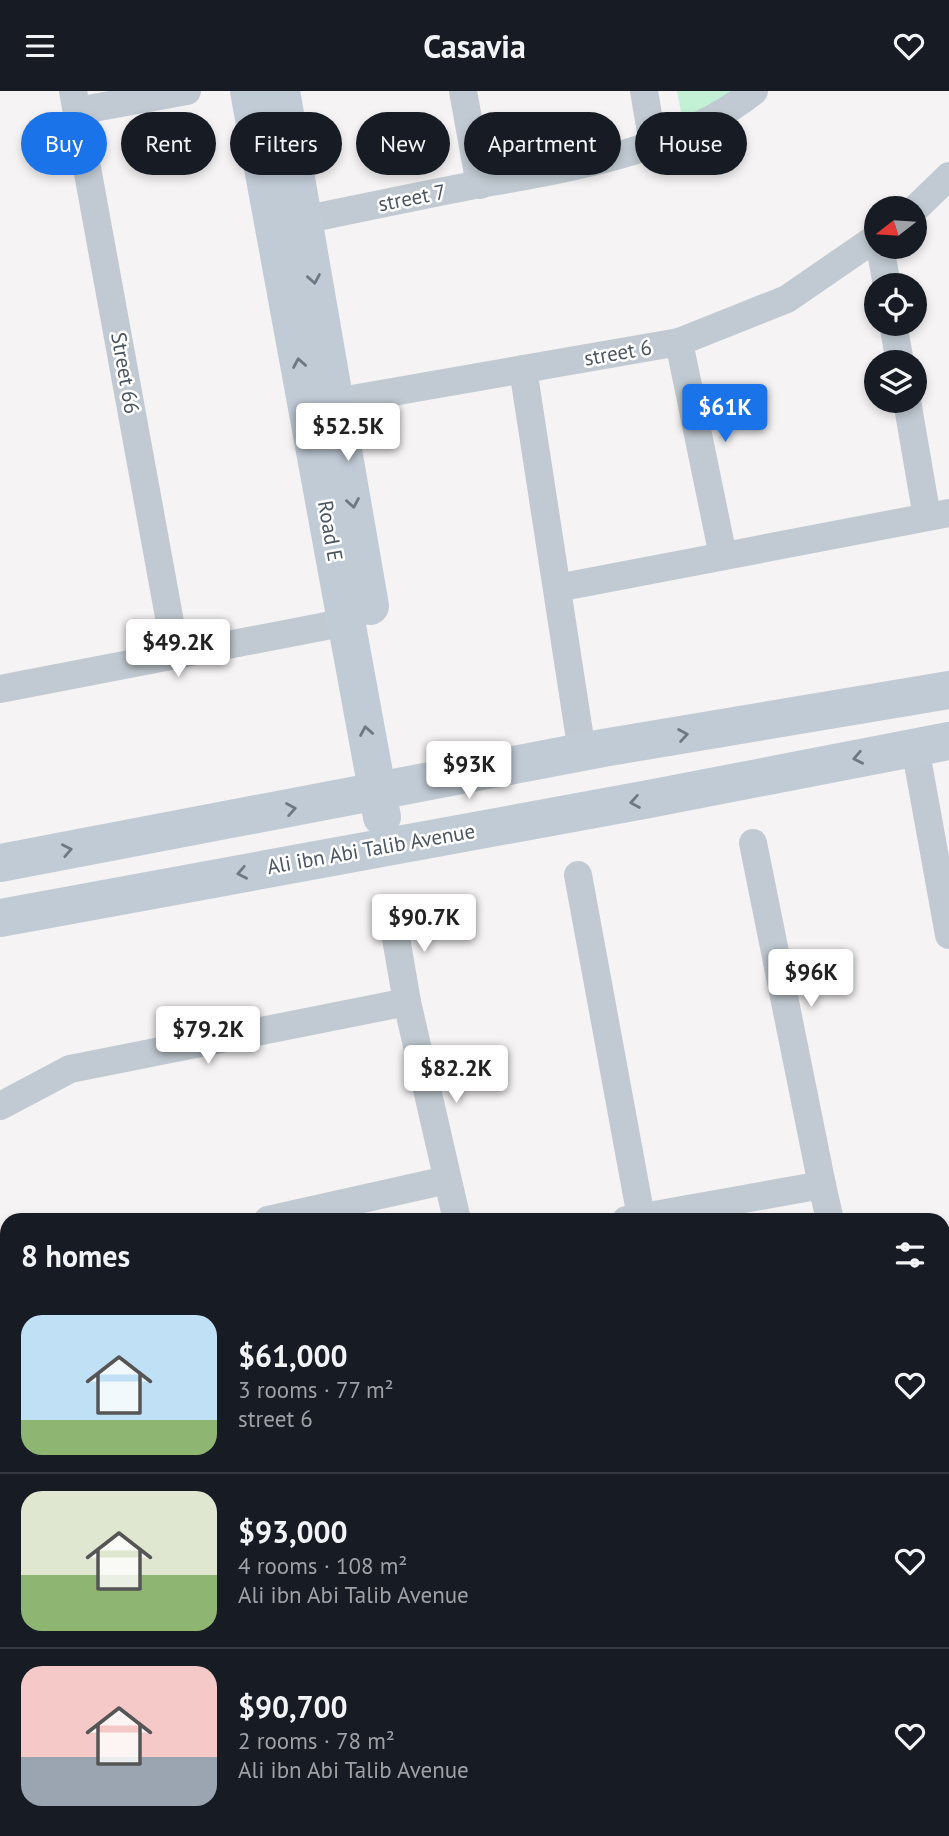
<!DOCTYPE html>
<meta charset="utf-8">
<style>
:root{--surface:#171b24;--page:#20242c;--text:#f1f3f6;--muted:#9ea1a6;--line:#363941;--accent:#1a73e8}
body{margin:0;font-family:"PT Sans",sans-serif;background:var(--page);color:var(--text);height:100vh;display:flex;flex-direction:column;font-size:26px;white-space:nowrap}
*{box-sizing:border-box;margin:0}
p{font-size:23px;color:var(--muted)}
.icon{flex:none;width:38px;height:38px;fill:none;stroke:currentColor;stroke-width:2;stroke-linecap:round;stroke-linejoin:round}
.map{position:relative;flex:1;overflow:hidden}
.details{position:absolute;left:0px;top:1122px;width:950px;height:625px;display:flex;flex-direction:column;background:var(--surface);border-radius:21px 21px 0 0;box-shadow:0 4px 10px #0003}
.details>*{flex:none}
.guide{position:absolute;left:21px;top:21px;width:908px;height:63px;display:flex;gap:14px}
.needle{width:46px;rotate:253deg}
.tools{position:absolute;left:864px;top:105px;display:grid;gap:14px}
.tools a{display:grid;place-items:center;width:63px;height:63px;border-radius:50%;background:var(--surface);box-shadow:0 4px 10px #0003;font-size:35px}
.price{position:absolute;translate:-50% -60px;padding:0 16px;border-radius:7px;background:#fff;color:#222;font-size:23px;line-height:46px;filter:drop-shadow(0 2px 4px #0008)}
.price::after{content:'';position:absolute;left:50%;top:42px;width:21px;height:16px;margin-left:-10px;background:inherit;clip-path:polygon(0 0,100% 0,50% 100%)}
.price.selected{background:var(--accent);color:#fff}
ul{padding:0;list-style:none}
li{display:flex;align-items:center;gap:21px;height:175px;padding:0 21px}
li+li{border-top:2px solid var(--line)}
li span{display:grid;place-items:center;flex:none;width:196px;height:140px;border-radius:21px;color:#555}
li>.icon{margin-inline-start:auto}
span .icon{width:84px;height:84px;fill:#fffc;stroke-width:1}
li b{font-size:30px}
h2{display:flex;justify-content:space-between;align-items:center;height:84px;padding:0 21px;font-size:30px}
.tag{padding:0 24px;border-radius:32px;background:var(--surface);box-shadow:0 4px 10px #0003;font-size:24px;line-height:63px}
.tag.selected{background:var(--accent);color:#fff}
header{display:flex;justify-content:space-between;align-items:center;height:91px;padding:0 21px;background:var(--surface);font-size:32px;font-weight:800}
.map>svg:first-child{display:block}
.green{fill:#c3f1d5}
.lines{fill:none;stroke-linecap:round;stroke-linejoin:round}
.street{stroke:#c1cad2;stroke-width:28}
.secondary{stroke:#c1cbd6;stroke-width:38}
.oneway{stroke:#6e7984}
.labels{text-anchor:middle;stroke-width:5;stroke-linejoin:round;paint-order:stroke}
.street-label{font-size:21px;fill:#4a5661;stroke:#fff}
</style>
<header><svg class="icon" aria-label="menu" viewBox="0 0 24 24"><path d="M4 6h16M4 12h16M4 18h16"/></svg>Casavia<svg class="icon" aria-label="heart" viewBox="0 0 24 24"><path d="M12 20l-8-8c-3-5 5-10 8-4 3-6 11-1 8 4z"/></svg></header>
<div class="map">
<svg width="949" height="1745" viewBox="0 0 949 1745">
<rect width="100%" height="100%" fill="#f5f3f3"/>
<path class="green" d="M677,0H742L683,31Z"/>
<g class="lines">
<g class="street">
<path d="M73,0L176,564"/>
<path d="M463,0L480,94"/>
<path d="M644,0L653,53"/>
<path d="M77,20L187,0"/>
<path d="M915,118L949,85"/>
<path d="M303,129C361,117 418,105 475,94C569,77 678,61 754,0"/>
<path d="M880,156L887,194"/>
<path d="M893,233L900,271"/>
<path d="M679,251L723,465"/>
<path d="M523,278L582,661"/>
<path d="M907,310L927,426"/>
<path d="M335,311L679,251L787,208L877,146"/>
<path d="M557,497L949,422"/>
<path d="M0,598L347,531"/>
<path d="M915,656L949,844"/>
<path d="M753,752L822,1094"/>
<path d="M578,784L641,1126"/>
<path d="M392,824L407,911L457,1129"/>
<path d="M0,1015L70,978L407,911"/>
<path d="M268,1129L447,1089"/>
<path d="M626,1129L822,1094L830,1129"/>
<path d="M0,1266L7,1269"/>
<path d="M943,1338L949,1337"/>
<path d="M0,1719L7,1722"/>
<path d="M42,1740L53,1745"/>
<path d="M715,1740L718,1745"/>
</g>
<g class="secondary">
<path d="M249,0L382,726"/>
<path d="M281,0L370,515"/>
<path d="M0,772L603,657L949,599"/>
<path d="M0,827L649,708L949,650"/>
<path d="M0,1459L7,1462"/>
<path d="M0,1497L7,1500"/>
<path d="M509,1740L520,1745"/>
<path d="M128,1745L131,1740"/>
</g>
</g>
<defs><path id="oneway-chevron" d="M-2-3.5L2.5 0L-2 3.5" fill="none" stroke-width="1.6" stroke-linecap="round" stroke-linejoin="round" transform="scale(1.75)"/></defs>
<g class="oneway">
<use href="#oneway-chevron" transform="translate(314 188) rotate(80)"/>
<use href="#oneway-chevron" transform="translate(299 272) rotate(-100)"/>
<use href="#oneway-chevron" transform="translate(353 412) rotate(80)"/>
<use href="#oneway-chevron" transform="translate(366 640) rotate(-100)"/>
<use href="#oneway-chevron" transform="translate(683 644) rotate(-9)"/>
<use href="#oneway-chevron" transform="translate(858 667) rotate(169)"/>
<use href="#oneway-chevron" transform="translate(635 711) rotate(170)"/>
<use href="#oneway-chevron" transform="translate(291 718) rotate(-10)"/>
<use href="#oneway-chevron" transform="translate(67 759) rotate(-11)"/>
<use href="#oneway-chevron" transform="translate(242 782) rotate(169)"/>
</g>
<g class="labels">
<g class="street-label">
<text transform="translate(412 107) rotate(-11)" y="7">street 7</text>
<text transform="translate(618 262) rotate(-10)" y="7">street 6</text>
<text transform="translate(125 282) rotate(80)" y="7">Street 66</text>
<text transform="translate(330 440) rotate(80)" y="7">Road E</text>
<text transform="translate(371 758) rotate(-10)" y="7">Ali ibn Abi Talib Avenue</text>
</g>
</g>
</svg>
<div class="tools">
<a><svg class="needle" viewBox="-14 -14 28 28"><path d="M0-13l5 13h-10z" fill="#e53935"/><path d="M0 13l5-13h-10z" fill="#9ea1a6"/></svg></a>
<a><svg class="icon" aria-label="locate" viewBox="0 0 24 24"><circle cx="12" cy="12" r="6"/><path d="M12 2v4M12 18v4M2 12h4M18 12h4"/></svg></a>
<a><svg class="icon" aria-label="layers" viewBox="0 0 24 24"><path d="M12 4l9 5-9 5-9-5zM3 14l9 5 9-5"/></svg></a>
</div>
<b class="price selected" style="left:725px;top:353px">$61K</b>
<b class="price" style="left:348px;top:372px">$52.5K</b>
<b class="price" style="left:178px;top:588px">$49.2K</b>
<b class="price" style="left:469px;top:710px">$93K</b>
<b class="price" style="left:424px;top:863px">$90.7K</b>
<b class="price" style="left:811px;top:918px">$96K</b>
<b class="price" style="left:208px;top:975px">$79.2K</b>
<b class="price" style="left:456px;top:1014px">$82.2K</b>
<div class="guide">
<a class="tag selected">Buy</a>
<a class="tag">Rent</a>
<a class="tag">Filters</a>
<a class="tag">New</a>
<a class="tag">Apartment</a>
<a class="tag">House</a>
</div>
<section class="details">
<h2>8 homes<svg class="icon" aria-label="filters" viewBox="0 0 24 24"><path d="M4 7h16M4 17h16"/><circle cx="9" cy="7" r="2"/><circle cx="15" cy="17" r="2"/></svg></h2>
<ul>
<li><span style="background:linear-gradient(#bfe0f5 75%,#8fb573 0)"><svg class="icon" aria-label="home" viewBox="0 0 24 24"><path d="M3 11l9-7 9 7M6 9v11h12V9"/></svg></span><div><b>$61,000</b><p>3 rooms · 77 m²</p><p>street 6</p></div><svg class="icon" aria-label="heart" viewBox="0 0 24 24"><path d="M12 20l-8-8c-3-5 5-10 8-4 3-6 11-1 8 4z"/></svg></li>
<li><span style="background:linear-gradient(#dfe7d0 60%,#8fb573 0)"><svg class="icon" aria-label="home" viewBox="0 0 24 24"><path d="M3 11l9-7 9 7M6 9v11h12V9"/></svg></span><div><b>$93,000</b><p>4 rooms · 108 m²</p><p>Ali ibn Abi Talib Avenue</p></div><svg class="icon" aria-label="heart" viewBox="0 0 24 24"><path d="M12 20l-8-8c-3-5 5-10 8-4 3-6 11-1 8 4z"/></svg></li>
<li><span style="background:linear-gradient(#f6c9c9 65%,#9aa5b1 0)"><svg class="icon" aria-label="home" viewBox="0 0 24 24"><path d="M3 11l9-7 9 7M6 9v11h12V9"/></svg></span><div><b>$90,700</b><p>2 rooms · 78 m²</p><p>Ali ibn Abi Talib Avenue</p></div><svg class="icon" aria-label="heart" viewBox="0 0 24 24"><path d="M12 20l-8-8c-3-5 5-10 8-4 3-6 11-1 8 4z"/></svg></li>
</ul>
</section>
</div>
